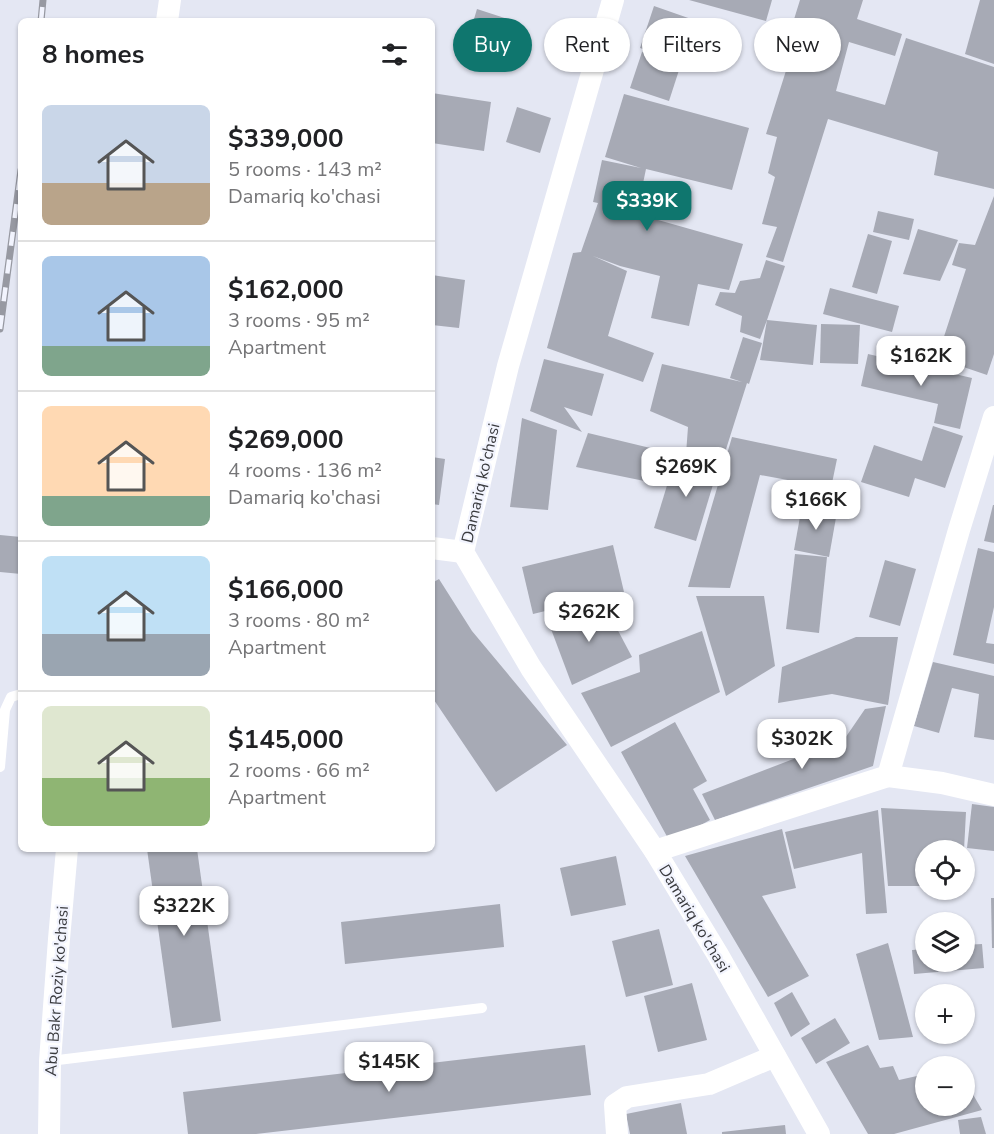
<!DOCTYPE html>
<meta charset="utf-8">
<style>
:root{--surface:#fff;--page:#f2f2f2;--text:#202124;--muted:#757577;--line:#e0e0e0;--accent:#0f766e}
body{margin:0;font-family:"Nunito Sans",sans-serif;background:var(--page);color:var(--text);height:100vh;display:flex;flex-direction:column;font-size:22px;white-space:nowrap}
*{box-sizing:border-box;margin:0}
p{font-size:20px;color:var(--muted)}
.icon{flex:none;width:33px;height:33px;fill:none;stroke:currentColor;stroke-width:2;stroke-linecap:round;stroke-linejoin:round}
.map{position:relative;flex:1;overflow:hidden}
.drawer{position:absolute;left:18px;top:18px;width:417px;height:834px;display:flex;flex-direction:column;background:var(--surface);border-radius:9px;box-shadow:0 2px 4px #0004}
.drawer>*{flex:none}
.hud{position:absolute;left:453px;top:18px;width:450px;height:54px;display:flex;gap:12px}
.controls{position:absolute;left:915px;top:840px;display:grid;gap:12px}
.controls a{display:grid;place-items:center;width:60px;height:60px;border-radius:50%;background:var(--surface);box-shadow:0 2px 4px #0004;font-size:30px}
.price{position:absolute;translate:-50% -51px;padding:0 14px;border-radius:12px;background:#fff;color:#222;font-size:20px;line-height:39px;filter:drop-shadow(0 2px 3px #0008)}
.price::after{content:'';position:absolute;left:50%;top:36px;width:18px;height:14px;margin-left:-9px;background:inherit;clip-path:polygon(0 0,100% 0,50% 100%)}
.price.current{background:var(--accent);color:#fff}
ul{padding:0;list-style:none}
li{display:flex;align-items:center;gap:18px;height:150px;padding:0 24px}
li+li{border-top:2px solid var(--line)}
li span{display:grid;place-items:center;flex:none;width:168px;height:120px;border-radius:9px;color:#555}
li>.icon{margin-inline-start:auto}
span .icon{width:72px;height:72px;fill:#fffc;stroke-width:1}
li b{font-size:26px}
h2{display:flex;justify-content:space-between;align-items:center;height:72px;padding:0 24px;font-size:26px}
.chip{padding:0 21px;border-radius:27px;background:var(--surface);box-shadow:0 2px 4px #0004;font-size:21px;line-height:54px}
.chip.current{background:var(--accent);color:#fff}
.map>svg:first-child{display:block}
.building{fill:#a7aab5}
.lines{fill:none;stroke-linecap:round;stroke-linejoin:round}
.service{stroke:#fff;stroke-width:10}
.minor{stroke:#fff;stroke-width:22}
.rail-casing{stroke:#9799a2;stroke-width:7}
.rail{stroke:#f2f4fe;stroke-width:4.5;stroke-dasharray:14;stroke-linecap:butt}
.labels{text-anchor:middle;stroke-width:4.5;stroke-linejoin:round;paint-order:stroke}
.street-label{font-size:16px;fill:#3a3b3f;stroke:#f2f4fe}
</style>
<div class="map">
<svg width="994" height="1134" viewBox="0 0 994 1134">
<rect width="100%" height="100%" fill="#e4e7f3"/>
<g class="building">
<path d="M689,0H772L766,21Z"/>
<path d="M800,0H863L857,19L902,34L895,56L849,42L836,91L885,105L906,38L994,67V189L934,175L938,152L828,119L783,262L766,257L777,227L762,224L775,177L768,173L777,137L766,134L790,58L803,57L810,36L791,29Z"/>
<path d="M980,0H994V64L965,54Z"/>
<path d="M654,6L734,34L728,61L697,51L693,66L640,48Z"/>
<path d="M477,9L514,21L508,41L471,29Z"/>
<path d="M642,52L681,64L669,101L630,88Z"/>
<path d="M432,93L491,102L484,151L432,143Z"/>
<path d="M624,94L749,128L732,190L646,169L637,212L605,205L743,244L729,290L698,284L689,326L651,318L660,276L620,266L593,256L627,271L608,336L654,353L643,382L547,348L573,253L581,252L598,203L593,202L602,160L641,168L605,157Z"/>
<path d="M517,107L551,118L540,153L506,142Z"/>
<path d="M994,196V354L987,375L937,358L966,269L952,265L959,243L975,245Z"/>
<path d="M878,211L914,219L909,240L873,232Z"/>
<path d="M918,229L958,240L940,281L903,274Z"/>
<path d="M868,234L892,241L877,294L852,287Z"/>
<path d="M766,260L785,266L767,320L817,325L813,365L760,360L767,320L760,339L740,332L742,316L715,305L720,292L735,293L740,281L760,278Z"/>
<path d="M432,275L465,280L459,328L432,325Z"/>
<path d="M830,288L899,306L892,332L823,314Z"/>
<path d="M821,324L860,325L858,364L820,363Z"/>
<path d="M743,337L762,343L749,384L747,383L721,465L686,454L688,427L650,411L662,364L742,382L730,378Z"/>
<path d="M868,354L972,378L960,429L934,423L938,404L861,386Z"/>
<path d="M544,359L604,374L592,416L564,407L582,432L530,411Z"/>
<path d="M522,418L557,430L548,510L510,507Z"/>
<path d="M933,426L963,436L945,488L915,478L909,497L861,482L874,445L922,461Z"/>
<path d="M588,433L667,452L659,484L576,467Z"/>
<path d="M732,437L837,459L831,488L760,475L730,588L688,587Z"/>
<path d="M676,456L718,468L696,541L654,528Z"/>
<path d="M432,457L445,459L439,505L432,504Z"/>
<path d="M993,505H994V543L984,541Z"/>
<path d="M802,506L837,512L829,557L794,550Z"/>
<path d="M0,535L21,537V574L0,572Z"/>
<path d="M613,545L624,592L533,614L522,567Z"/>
<path d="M978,548L994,552V607L986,643L994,644V664L953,655Z"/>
<path d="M795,554L827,557L819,633L786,629Z"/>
<path d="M885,560L916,569L900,626L869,617Z"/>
<path d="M439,579L472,631L567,745L496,792L432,697V583Z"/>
<path d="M696,596H764L775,666L726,696Z"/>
<path d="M605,606L632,657L572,685L548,621Z"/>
<path d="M702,631L720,692L611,747L581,693L640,672L639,655Z"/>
<path d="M856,637H898L888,705L832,694L778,703L782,667Z"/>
<path d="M933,662L994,676V740L974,737L979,694L952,688L939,733L914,726Z"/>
<path d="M886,706L873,766L715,820L702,794L796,758L839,747L865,709Z"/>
<path d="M675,722L707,781L693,789L710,820L670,842L621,752Z"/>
<path d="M972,804L994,807V851L967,848Z"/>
<path d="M881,808L966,812L964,850H926V886H888Z"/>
<path d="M878,810L887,913L866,914L862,853L794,869L785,832Z"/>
<path d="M782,829L796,888L762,896L809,976L768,997L685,856Z"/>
<path d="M147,849H197L221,1021L172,1028Z"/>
<path d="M616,856L626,905L571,916L560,868Z"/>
<path d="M991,898H994V948H992Z"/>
<path d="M500,904L504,947L345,964L341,922Z"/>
<path d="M659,929L673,985L626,997L612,941Z"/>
<path d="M888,943L913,1037L879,1040L856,954Z"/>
<path d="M982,944L984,968L914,974L912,950L926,949V962H964V945Z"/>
<path d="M692,983L707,1040L658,1052L644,996Z"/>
<path d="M792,992L810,1024L791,1037L774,1003Z"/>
<path d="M835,1018L850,1043L816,1064L801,1038Z"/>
<path d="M585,1045L591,1095L256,1134H188L183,1092Z"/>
<path d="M868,1045L880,1068L893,1066L899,1080L926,1074V1106H964V1079L982,1110L894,1134H868L826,1062Z"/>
<path d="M681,1103L687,1134H630L626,1114Z"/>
<path d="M981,1117L986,1134H960L958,1120Z"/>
<path d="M785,1125L786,1134H722V1132Z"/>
</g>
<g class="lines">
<g class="service">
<path d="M0,767L5,710L11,697L21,694"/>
<path d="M50,1061L482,1008"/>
</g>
<g class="minor">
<path d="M613,0L508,366L463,552L531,668L655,851L718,955L819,1134"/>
<path d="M167,21L170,0"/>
<path d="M432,548L463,552"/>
<path d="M888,776L942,783L994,795"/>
<path d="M655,851L888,776L959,530L994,417"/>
<path d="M49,1134L50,1061L59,939L67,849"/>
<path d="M617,1134L615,1105L627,1097L709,1084L775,1056"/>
</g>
<defs>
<g id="rail">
<path d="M41,21L43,0"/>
<path d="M0,329L21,170"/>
</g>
</defs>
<use href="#rail" class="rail-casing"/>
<use href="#rail" class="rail"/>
</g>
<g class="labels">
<g class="street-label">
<text transform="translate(480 483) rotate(-77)" y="6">Damariq ko'chasi</text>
<text transform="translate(695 918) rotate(59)" y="6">Damariq ko'chasi</text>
<text transform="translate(56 991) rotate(-86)" y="6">Abu Bakr Roziy ko'chasi</text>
</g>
</g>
</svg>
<div class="controls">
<a><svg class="icon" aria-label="locate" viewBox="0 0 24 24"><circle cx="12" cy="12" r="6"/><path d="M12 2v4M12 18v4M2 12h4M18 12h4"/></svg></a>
<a><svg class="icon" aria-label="layers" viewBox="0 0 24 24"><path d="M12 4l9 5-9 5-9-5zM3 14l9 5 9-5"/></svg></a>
<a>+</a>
<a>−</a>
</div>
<b class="price current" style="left:647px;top:232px">$339K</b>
<b class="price" style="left:921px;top:387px">$162K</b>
<b class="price" style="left:686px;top:498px">$269K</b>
<b class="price" style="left:816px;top:531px">$166K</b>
<b class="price" style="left:589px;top:643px">$262K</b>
<b class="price" style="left:802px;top:770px">$302K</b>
<b class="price" style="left:184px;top:937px">$322K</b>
<b class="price" style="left:389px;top:1093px">$145K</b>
<div class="hud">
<a class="chip current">Buy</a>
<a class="chip">Rent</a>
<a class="chip">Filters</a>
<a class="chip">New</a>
</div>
<section class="drawer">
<h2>8 homes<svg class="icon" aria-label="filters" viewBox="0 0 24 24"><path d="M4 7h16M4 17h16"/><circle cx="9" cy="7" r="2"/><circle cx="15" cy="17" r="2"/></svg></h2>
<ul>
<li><span style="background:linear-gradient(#c9d6e8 65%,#b9a48a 0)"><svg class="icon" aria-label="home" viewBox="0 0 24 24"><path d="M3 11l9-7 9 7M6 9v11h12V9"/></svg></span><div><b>$339,000</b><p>5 rooms · 143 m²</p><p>Damariq ko'chasi</p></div></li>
<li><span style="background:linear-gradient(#a9c7e8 75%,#7fa58c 0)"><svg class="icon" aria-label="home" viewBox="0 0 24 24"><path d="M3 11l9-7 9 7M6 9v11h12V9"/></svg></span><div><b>$162,000</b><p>3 rooms · 95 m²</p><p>Apartment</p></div></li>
<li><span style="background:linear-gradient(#ffd9b3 75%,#7fa58c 0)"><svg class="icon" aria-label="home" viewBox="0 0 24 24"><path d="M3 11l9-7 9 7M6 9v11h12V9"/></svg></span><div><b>$269,000</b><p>4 rooms · 136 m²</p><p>Damariq ko'chasi</p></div></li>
<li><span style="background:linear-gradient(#bfe0f5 65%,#9aa5b1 0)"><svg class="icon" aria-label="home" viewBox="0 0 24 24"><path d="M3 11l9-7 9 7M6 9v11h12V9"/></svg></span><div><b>$166,000</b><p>3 rooms · 80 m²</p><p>Apartment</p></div></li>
<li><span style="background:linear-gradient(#dfe7d0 60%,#8fb573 0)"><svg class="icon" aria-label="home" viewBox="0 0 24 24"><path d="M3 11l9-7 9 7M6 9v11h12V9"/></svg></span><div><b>$145,000</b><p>2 rooms · 66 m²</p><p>Apartment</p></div></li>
</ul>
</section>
</div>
